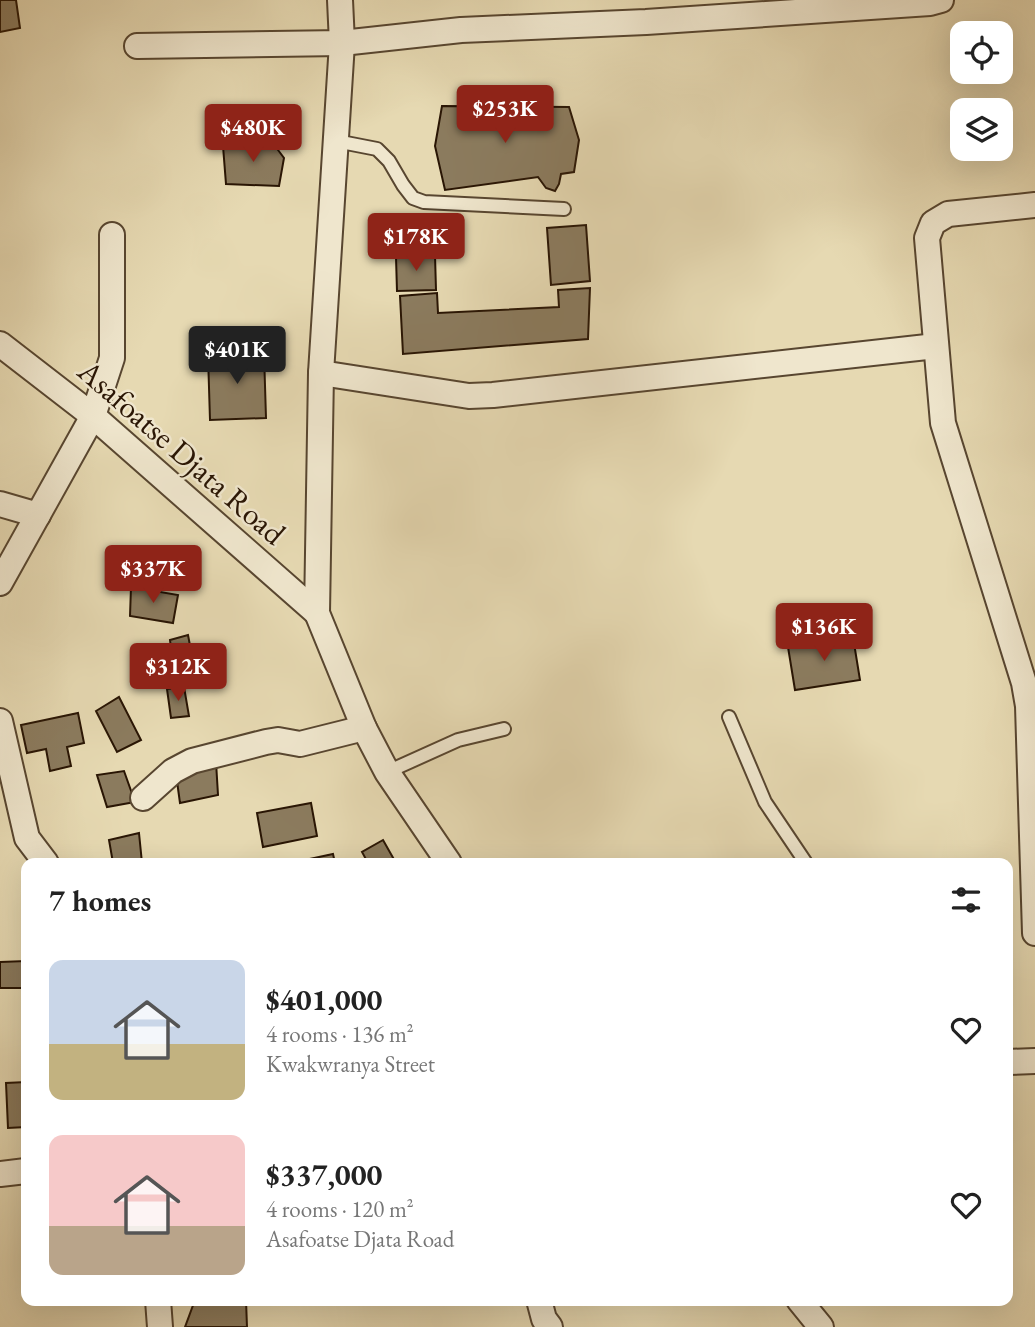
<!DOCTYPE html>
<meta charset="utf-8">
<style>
:root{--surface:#fff;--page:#f6f6f6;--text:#222;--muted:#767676;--accent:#8f2418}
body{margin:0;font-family:"EB Garamond",serif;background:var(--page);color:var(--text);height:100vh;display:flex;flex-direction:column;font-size:26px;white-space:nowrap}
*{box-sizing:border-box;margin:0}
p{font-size:23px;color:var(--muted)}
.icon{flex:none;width:38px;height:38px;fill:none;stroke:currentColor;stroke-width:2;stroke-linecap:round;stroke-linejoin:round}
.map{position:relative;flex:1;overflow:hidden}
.sheet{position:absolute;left:21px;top:858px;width:992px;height:448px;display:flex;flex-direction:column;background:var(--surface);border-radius:14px;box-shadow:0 7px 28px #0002}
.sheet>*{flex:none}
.controls{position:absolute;left:950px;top:21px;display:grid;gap:14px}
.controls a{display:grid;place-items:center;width:63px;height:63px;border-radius:14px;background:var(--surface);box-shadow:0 7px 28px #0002;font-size:35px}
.price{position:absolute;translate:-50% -60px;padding:0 16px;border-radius:7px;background:var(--accent);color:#fff;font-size:23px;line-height:46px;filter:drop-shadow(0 2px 4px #0008)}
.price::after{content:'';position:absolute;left:50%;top:42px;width:21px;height:16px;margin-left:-10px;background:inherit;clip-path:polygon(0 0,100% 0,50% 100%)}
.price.active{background:#222;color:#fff}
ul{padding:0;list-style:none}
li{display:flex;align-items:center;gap:21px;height:175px;padding:0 28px}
li span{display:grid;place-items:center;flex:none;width:196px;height:140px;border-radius:14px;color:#555}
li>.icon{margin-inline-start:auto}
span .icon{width:84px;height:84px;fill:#fffc;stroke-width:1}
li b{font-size:30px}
h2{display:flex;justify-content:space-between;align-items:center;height:84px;padding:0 28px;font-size:30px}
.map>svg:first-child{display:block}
.building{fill:#8b7b5e;stroke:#291504;stroke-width:2}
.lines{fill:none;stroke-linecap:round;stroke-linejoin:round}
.service-casing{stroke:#584630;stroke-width:16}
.minor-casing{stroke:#584630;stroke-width:28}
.service{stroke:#efe6cd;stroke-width:12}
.minor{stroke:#efe6cd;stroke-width:24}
.labels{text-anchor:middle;stroke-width:5;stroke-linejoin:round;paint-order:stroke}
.street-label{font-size:32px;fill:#291504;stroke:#efe6cd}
</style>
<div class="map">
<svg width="1035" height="1327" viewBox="0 0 1035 1327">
<rect width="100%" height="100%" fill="#e6d9b2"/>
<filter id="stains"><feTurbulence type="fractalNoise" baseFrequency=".00286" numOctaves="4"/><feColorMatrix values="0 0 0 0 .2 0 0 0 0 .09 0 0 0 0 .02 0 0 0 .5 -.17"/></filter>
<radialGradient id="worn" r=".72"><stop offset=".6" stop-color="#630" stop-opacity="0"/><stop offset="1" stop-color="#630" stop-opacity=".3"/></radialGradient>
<g class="building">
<path d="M0,0H16L20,28L0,32Z"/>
<path d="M442,106L569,107L579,140L574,172L561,174L559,184L555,191L546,188L538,177L445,190L435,146Z"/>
<path d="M272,142L284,158L279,186L226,184L223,146Z"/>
<path d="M586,225L590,281L551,285L547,228Z"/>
<path d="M435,255L436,290L397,291L396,257Z"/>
<path d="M590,288L588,339L403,354L400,296L437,293L438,313L559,307L558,290Z"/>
<path d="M264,353L266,418L210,420L208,355Z"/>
<path d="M131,587L178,595L173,623L130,616Z"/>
<path d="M188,635L196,677L176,688L170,640Z"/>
<path d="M853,637L860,680L795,690L788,647Z"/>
<path d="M184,687L189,716L171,718L167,689Z"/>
<path d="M119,697L141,740L117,752L96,711Z"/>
<path d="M78,713L84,743L67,747L71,766L50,771L46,749L27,753L21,725Z"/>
<path d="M216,762L218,795L180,803L176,774Z"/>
<path d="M124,771L135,802L107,807L97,775Z"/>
<path d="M311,803L317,836L263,847L257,813Z"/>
<path d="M139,833L142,863H113L109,840Z"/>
<path d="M383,840L396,863H368L362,852Z"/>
<path d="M333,854L335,863H291Z"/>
<path d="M26,961V988H0V962Z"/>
<path d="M26,1082V1127L8,1128L6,1083Z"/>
<path d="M195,1300H246L247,1327H185Z"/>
</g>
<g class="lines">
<defs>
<g id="service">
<path d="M336,141L377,149L389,161L403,185L413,198L424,202L564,209"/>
<path d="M729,717L765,802L806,863"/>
<path d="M387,772L458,740L504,729"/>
</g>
<g id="minor">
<path d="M340,0L342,43L321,373L317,613L364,728L387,772L449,863"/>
<path d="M137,46L342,43L461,30L646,22L930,3L941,0"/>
<path d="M1035,205L948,214L933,223L927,238L943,423L1024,683L1028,706L1035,933"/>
<path d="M0,344L93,416L317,613"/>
<path d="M321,373L469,396L493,395L936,346"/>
<path d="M0,504L38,515"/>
<path d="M0,583L93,416L112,358V235"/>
<path d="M0,721L27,838L46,863"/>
<path d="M143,798L173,771L192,761L266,742L278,740L300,744L364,728"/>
<path d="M1008,1062L1035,1061"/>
<path d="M0,1174L26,1171"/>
<path d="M158,1300L160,1327"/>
<path d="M539,1300L544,1319L550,1327"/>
<path d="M799,1300L821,1327"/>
</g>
</defs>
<use href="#service" class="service-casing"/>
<use href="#minor" class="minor-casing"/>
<use href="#service" class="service"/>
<use href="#minor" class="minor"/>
</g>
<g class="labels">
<g class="street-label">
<text transform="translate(182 452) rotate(41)" y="11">Asafoatse Djata Road</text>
</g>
</g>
<rect width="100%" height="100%" filter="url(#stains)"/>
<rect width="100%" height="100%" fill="url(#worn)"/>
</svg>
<div class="controls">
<a><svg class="icon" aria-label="locate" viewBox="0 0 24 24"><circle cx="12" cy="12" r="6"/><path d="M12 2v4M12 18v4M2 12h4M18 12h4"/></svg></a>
<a><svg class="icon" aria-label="layers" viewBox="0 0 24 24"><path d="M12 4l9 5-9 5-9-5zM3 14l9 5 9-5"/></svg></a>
</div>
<b class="price" style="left:505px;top:145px">$253K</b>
<b class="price" style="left:253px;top:164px">$480K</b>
<b class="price" style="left:416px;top:273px">$178K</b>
<b class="price active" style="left:237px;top:386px">$401K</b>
<b class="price" style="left:153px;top:605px">$337K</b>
<b class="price" style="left:824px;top:663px">$136K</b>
<b class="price" style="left:178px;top:703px">$312K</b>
<section class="sheet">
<h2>7 homes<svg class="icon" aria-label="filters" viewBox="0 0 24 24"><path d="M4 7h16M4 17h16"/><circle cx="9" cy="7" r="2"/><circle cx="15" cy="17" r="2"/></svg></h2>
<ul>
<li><span style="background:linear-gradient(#c9d6e8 60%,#c2b280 0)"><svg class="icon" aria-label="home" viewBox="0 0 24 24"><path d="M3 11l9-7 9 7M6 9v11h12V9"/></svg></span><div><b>$401,000</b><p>4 rooms · 136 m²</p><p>Kwakwranya Street</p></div><svg class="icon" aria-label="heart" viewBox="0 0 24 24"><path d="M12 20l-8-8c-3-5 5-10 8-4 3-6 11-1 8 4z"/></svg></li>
<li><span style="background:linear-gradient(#f6c9c9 65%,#b9a48a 0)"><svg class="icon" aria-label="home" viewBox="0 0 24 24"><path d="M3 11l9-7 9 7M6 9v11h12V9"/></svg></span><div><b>$337,000</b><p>4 rooms · 120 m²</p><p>Asafoatse Djata Road</p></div><svg class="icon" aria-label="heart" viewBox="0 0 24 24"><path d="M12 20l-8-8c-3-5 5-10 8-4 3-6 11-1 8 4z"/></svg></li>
</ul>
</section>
</div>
